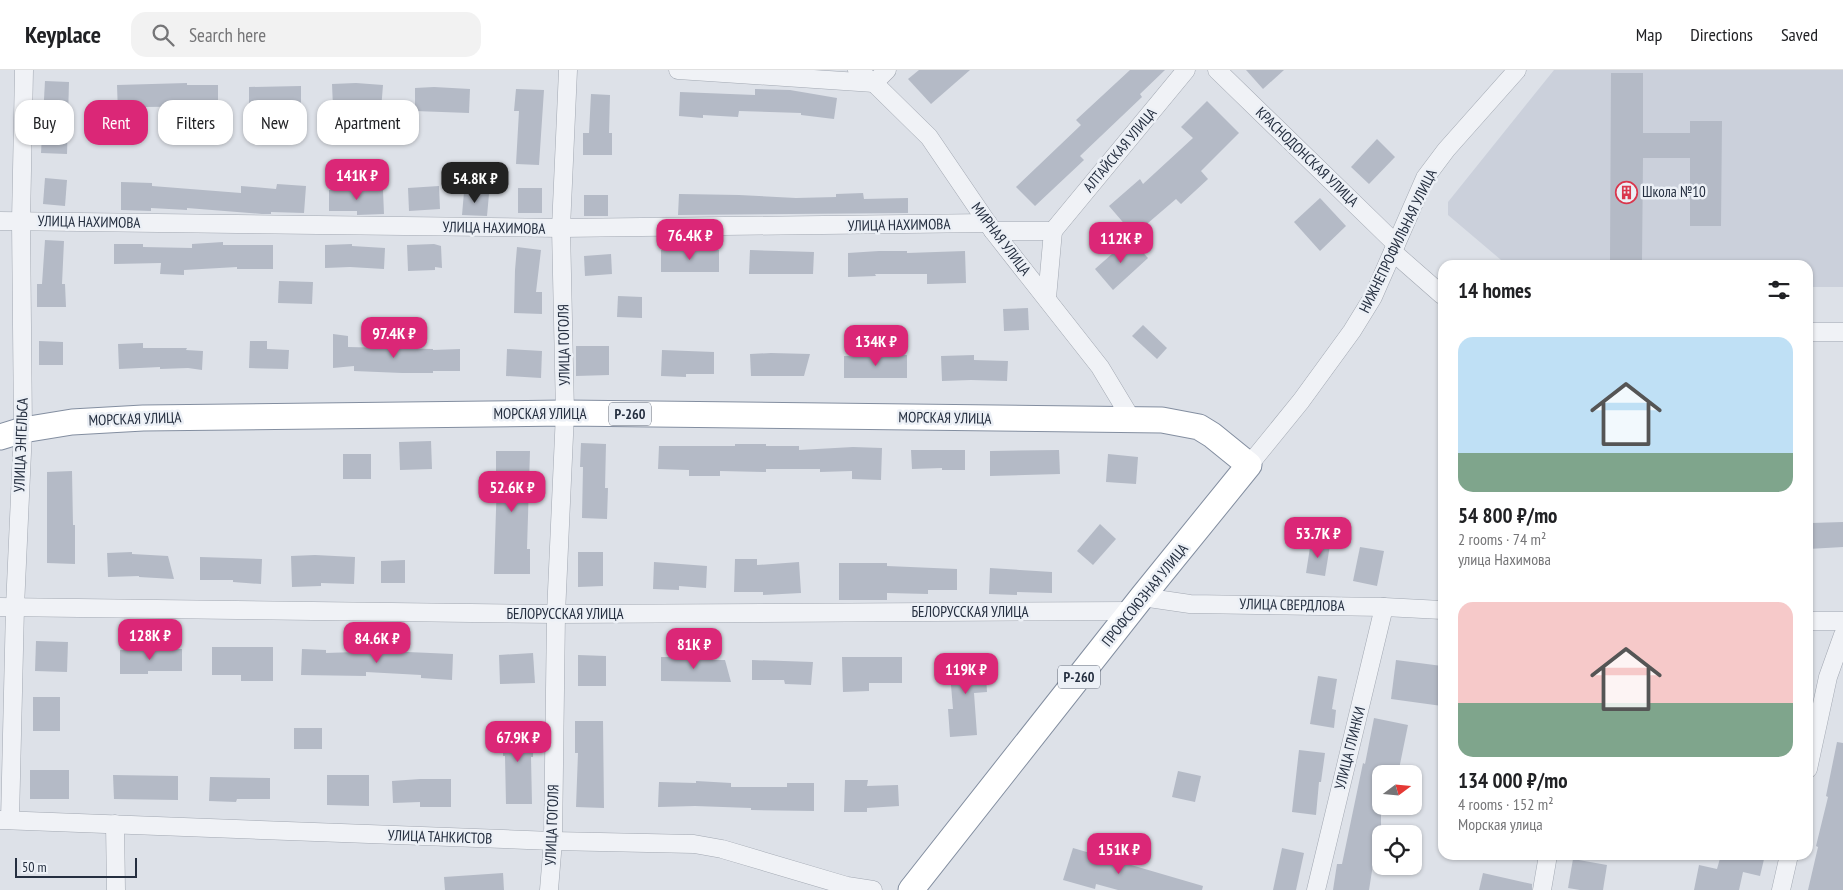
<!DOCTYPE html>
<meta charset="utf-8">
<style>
:root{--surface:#fff;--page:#f2f2f2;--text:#202124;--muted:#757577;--line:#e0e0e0;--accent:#db2777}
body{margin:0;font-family:"PT Sans Narrow",sans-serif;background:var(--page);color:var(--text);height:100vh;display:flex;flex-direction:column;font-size:19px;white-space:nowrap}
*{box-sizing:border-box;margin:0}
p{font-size:16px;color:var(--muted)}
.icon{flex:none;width:28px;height:28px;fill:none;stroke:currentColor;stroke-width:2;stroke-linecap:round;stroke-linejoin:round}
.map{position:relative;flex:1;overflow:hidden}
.drawer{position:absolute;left:1438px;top:190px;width:375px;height:600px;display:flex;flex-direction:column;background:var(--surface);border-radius:15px;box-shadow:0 1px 4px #0004}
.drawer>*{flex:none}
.hud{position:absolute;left:15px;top:30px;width:475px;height:45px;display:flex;gap:10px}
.needle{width:32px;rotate:74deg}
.controls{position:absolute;left:1372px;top:695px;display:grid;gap:10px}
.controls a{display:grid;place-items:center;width:50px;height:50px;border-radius:10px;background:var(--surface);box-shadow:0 1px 4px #0004;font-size:25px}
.scale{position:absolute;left:15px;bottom:12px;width:122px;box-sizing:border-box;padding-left:5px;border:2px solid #252f40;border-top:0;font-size:14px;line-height:18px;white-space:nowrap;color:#252f40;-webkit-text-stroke:4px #ecf0f6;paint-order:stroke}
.price{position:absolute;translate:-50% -42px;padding:0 11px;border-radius:10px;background:var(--accent);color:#fff;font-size:16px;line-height:32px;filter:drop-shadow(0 1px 2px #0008)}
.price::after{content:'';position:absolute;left:50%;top:30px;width:15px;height:11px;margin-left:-8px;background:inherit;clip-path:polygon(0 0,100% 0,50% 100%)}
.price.selected{background:#222;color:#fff}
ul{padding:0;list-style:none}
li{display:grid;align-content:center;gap:10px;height:265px;padding:0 20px}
li span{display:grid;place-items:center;height:155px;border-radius:15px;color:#555}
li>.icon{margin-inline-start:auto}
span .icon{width:90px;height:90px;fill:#fffc;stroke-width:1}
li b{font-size:21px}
h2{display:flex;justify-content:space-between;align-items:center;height:60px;padding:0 20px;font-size:21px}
.pill{padding:0 18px;border-radius:15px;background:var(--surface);box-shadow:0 1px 4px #0004;font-size:18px;line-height:45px}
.pill.selected{background:var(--accent);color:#fff}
header{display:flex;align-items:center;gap:30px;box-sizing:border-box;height:70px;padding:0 25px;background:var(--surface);border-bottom:1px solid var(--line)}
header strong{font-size:24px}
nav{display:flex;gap:28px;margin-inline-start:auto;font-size:18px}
.search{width:350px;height:45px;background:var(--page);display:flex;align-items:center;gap:12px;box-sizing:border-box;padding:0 18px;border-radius:15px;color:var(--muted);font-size:19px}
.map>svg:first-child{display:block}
.built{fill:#cbd0db}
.building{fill:#b4bac6}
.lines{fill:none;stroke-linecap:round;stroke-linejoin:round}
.minor-casing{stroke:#a2a8b2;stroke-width:19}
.highway-casing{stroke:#838ea0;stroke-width:27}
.minor{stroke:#f0f2f6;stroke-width:18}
.highway{stroke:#fff;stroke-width:25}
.labels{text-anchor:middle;stroke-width:5;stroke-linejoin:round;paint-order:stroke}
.shield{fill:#ecf0f6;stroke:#616977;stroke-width:1}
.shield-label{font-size:14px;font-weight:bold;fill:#252f40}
.street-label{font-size:15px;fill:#252f40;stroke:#ecf0f6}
.poi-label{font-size:15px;fill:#252f40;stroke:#ecf0f6;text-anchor:start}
</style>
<header>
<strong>Keyplace</strong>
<div class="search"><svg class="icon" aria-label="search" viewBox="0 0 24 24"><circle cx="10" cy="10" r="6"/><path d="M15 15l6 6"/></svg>Search here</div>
<nav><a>Map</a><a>Directions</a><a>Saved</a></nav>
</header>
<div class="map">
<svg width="1843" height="820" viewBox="0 0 1843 820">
<rect width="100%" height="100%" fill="#dde1e8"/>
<path class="built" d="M1554,0H1843V217H1808V195H1507L1448,145V132Z"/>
<g class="building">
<path d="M919,0H970L931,34L908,9Z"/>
<path d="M1130,0H1165L1140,24L1142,27L1080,86L1084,90L1035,136L1016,117L1081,55L1076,50Z"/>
<path d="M1246,0H1284L1263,19Z"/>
<path d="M1611,3H1643V63H1690V51H1722L1721,156H1690V88H1643L1642,191H1610Z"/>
<path d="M45,11L69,12L67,84L41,83Z"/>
<path d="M187,13V15H218V36L146,37V42L118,43L117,15Z"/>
<path d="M356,13L383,15L381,40L353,37H333L332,14Z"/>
<path d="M301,16V38L249,40V17Z"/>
<path d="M434,17L470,19L469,43L415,41V18Z"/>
<path d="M516,19L544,20L539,95L516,94L519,41H514Z"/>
<path d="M755,19L790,20L837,28L834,49L801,45V43L739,41L738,47L703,45V48L679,46L680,22L755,25Z"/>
<path d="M591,24L610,25L609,63H612V85H583V63H589Z"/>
<path d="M1207,31L1239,63L1201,101L1208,109L1181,134L1176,129L1134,165L1109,136L1140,109L1143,114L1193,68L1181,57Z"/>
<path d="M1377,69L1395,87L1369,114L1351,97Z"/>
<path d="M45,108L67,110L65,136L43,134Z"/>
<path d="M121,112L152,113V116L241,123V116L276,119L277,114L306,116L304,143L271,142V144H262L187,138V140L151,138V141L121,140Z"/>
<path d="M439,116L440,139L409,141L408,118Z"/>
<rect x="518" y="118" width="24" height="25"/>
<path d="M329,120H383L384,144L357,145V141H329Z"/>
<path d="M464,122L489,124L487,146L462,145Z"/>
<path d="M863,123L864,129L908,128V143L678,145L679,124L739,125L796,128L836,127V124Z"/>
<rect x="584" y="125" width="24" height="21"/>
<path d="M1320,128L1346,156L1320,181L1294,152Z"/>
<path d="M1130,168L1148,188L1113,220L1095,199Z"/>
<path d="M45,170L64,171L62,214H65L66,237H37V214H42Z"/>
<path d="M223,172V175H273V199H237V197L184,200V205L160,204L161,193L114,194V174H143V177L192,178V174Z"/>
<path d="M352,174V176L385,178L384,199L350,197L325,198V175Z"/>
<path d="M434,174L441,176L442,198L435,197V200L408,201L407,175Z"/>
<path d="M517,177L541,180L536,222H542V244L514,243L515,200Z"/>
<path d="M686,179L719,180V202H661V180Z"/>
<path d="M750,180L814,182L813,204H749Z"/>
<path d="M879,181H907V183L965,181L966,213L927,214V204H875L876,206L848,207V183Z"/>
<path d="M611,184L612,204L585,206L584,186Z"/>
<path d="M279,211L313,212L312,234L278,233Z"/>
<path d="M618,226L642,227V248L617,247Z"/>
<path d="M1028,238L1029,260L1004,261L1003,239Z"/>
<path d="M1143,255L1167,278L1157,289L1132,266Z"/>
<path d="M333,264L348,266V277L433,279V280L460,279V301H433V303H402L354,301V296L333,298Z"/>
<path d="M39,271L63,272V295H39Z"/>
<path d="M250,271H267V279L289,280L288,299L249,298Z"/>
<path d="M143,273V278H187L186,280L203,281L202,300L188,298L160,299V297L119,299L118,274Z"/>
<path d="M576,276H609V305L576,306Z"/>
<path d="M507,279L542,281L541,308L506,306Z"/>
<path d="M662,280L714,282V304H686V307L661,306Z"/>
<path d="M771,283L810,284L804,306H751L750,284Z"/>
<path d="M878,284L907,285V308H844V286L878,287Z"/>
<path d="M974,285V290L1008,291L1007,311L971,310L942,311L941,286Z"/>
<path d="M431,371L432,399L400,400L399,372Z"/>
<path d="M581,373L606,374L605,418H608L607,449L582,448L583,397H580Z"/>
<path d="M735,374H766V376H799V380L853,377L882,378L881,410L852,409V401L820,402V399H766V402L720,401V406H689V400L658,399L659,376H735Z"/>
<path d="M911,380H965V400H942V398L912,399Z"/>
<path d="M1059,380L1060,404L990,406V381Z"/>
<path d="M496,381H530L527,479H530V504H494L497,409H496Z"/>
<rect x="343" y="384" width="28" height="25"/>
<path d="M1108,384L1138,387L1136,414L1106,412Z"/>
<path d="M72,401L73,455H75V494L47,493V402Z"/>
<path d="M1843,452V477L1808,479L1811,453Z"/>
<path d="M1100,454L1116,469L1093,495L1077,481Z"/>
<path d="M1311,471L1330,475L1325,506L1306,503Z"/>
<path d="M1360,477L1384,481L1377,516L1353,511Z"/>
<path d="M132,482V484L168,486L174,509L139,507V506L108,507L107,483Z"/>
<path d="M578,482H603V516L578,517Z"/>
<path d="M315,485L355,487L354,514L321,513V516L292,517L291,486Z"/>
<path d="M200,487L262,489L261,514L233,512V510H200Z"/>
<path d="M735,489H757V495L799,492L801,523L763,525V522H734Z"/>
<path d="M405,490V513H381V491Z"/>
<path d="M654,492L707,496L706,518L679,516V520L653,519Z"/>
<path d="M839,493H887V496L957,499V520H928V524L887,523V530H839Z"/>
<path d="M990,498L1052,502V523L1017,522V525L989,524Z"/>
<path d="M36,571L68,572L67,602L35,601Z"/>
<path d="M212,577H273V611H241V605H212Z"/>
<path d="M182,579V601H148V604H120V580Z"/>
<path d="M302,579L326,580V583L385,581L453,584L452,610L421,608V605L366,602V606L301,605Z"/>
<path d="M533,583L535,613L500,614L499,585Z"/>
<path d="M578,585L606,586V616H578Z"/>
<path d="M661,587H694V590H725L731,612L661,611Z"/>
<path d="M842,587H902V613H869V621L843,622Z"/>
<path d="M985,589L987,622L974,623L977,665L950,667L948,639H953L949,591Z"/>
<path d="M752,590L813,592L811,615L785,614L784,610H752Z"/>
<path d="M1396,590L1442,596V636L1391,629Z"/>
<path d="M1318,606L1337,609L1332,639L1336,640L1334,658L1310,654Z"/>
<rect x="33" y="627" width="27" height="34"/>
<path d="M1374,648L1408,655L1398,704H1381V789L1374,788L1369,820H1333L1337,794H1342L1363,693L1365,694Z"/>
<path d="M575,651H603L604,738L576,737L578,683H575Z"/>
<path d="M503,654L534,655L533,687H531L532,734H506L505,686H503Z"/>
<rect x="294" y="658" width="28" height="21"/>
<path d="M1837,672L1843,673V820H1808L1818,777L1816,776L1828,727L1826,726Z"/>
<path d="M1299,680L1325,683L1321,712H1319L1316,745L1292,742Z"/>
<rect x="30" y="700" width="39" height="29"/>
<path d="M1178,701L1201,706L1195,732L1172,727Z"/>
<path d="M113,705L178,706V730L114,729Z"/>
<path d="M327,705H369V736L327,735Z"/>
<path d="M210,707L270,708V729H237L236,732L209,731Z"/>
<path d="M420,709H451V737H420V732L393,733L392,711Z"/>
<path d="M845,710H868L867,716L898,715L899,736L867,738V742H844Z"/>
<path d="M696,711L731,713V717H787V713H814V741L751,740V738L695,736L658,737L659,712L696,713Z"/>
<path d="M1073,778L1203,816L1202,820H1118L1096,814L1095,819L1063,810Z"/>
<path d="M1282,778L1304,783L1296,820H1273Z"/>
<path d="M1721,785H1765L1760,806L1743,802L1739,820H1694L1699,795L1717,799Z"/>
<path d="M1573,789L1607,795L1603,820H1580L1568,818Z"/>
<path d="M503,803L504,820H445L444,807Z"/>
<path d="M1483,803L1532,814V820H1479Z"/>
</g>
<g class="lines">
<defs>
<g id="minor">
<path d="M678,0L874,13L887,0"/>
<path d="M857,0L874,13L929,67L993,161L1100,297L1132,350"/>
<path d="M1217,0L1396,174"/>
<path d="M0,151L561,158L988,153"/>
<path d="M993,161H1053"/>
<path d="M1053,161L1186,0"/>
<path d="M1393,182L1442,225"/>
<path d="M1047,228L1053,161"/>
<path d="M1808,262H1843"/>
<path d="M1249,395L1301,331L1352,261L1373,227L1425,108L1446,80L1517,0"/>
<path d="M1142,527L1190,534L1384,537L1442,540"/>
<path d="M0,537L556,544L1131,541"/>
<path d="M1808,551H1843"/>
<path d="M1808,699L1828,607L1843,565"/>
<path d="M0,750L553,771L694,774L722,779L847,816L873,820"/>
<path d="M10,750L15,537L23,360L21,151L24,0"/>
<path d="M115,754L116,820"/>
<path d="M549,820L553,771L556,544L565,343L561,158L568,0"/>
<path d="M1316,820L1384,537"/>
<path d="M1542,820L1548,785"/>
<path d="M1781,820L1789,785"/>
</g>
<path id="highway" d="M0,367L23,360L72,352L143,348L565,343L1162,350L1199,357L1212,365L1249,395L1142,527L911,820"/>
</defs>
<use href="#minor" class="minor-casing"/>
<use href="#highway" class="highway-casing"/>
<use href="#minor" class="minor"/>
<use href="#highway" class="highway"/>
</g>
<defs>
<symbol id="building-ring" viewBox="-11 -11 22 22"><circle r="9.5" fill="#ecf0f6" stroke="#da364d" stroke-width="1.5"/><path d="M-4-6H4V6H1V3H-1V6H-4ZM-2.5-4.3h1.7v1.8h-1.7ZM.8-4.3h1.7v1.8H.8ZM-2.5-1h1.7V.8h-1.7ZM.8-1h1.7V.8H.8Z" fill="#da364d"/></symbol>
</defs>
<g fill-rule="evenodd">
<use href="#building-ring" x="1614" y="110" width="25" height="25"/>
</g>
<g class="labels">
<g class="shield">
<rect x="609" y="332.5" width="42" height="23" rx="4"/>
<rect x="1058" y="595.5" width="42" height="23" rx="4"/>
</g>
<g class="shield-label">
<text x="630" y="349">Р-260</text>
<text x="1079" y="612">Р-260</text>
</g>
<g class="street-label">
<text transform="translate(1120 80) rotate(-50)" y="5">АЛТАЙСКАЯ УЛИЦА</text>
<text transform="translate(1307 87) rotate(44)" y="5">КРАСНОДОНСКАЯ УЛИЦА</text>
<text transform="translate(89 152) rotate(1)" y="5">УЛИЦА НАХИМОВА</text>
<text transform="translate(899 155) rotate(-1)" y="5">УЛИЦА НАХИМОВА</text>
<text transform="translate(494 158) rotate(1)" y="5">УЛИЦА НАХИМОВА</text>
<text transform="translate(1001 169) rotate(53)" y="5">МИРНАЯ УЛИЦА</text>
<text transform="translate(1398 171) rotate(-64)" y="5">НИЖНЕПРОФИЛЬНАЯ УЛИЦА</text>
<text transform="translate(564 275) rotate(-91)" y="5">УЛИЦА ГОГОЛЯ</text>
<text x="540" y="349">МОРСКАЯ УЛИЦА</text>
<text transform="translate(945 348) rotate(1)" y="5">МОРСКАЯ УЛИЦА</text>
<text transform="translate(135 349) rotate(-2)" y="5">МОРСКАЯ УЛИЦА</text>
<text transform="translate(21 375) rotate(-88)" y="5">УЛИЦА ЭНГЕЛЬСА</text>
<text transform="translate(1145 525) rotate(-51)" y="5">ПРОФСОЮЗНАЯ УЛИЦА</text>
<text transform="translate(1292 535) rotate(1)" y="5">УЛИЦА СВЕРДЛОВА</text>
<text x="970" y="547">БЕЛОРУССКАЯ УЛИЦА</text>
<text x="565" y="549">БЕЛОРУССКАЯ УЛИЦА</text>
<text transform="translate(1350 678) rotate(-76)" y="5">УЛИЦА ГЛИНКИ</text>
<text transform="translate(552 755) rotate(-88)" y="5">УЛИЦА ГОГОЛЯ</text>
<text transform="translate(440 767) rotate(2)" y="5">УЛИЦА ТАНКИСТОВ</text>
</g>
<g class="poi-label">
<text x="1642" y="127">Школа №10</text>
</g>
</g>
</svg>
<div class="controls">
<a><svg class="needle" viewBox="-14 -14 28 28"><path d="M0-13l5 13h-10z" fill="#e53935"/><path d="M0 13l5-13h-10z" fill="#757577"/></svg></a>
<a><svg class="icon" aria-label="locate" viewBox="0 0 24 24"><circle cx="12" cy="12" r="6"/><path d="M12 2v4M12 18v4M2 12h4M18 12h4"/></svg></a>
</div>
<div class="scale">50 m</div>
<b class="price" style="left:357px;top:131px">141K ₽</b>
<b class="price selected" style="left:475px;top:134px">54.8K ₽</b>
<b class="price" style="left:690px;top:191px">76.4K ₽</b>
<b class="price" style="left:1121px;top:194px">112K ₽</b>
<b class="price" style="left:394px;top:289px">97.4K ₽</b>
<b class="price" style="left:876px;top:297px">134K ₽</b>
<b class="price" style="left:512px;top:443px">52.6K ₽</b>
<b class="price" style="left:1318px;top:489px">53.7K ₽</b>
<b class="price" style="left:150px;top:591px">128K ₽</b>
<b class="price" style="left:377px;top:594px">84.6K ₽</b>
<b class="price" style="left:694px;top:600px">81K ₽</b>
<b class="price" style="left:966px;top:625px">119K ₽</b>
<b class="price" style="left:518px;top:693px">67.9K ₽</b>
<b class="price" style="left:1119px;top:805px">151K ₽</b>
<div class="hud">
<a class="pill">Buy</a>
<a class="pill selected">Rent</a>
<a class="pill">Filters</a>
<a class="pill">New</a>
<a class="pill">Apartment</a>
</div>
<section class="drawer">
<h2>14 homes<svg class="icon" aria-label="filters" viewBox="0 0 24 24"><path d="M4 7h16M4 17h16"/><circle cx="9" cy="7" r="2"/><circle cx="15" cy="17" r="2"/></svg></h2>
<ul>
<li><span style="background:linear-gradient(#bfe0f5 75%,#7fa58c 0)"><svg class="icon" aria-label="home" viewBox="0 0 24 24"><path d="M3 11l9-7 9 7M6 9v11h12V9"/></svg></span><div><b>54 800 ₽/mo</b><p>2 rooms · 74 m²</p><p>улица Нахимова</p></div></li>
<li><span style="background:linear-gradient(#f6c9c9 65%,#7fa58c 0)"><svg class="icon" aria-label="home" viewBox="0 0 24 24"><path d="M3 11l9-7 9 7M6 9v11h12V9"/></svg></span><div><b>134 000 ₽/mo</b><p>4 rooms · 152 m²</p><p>Морская улица</p></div></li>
</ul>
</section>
</div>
